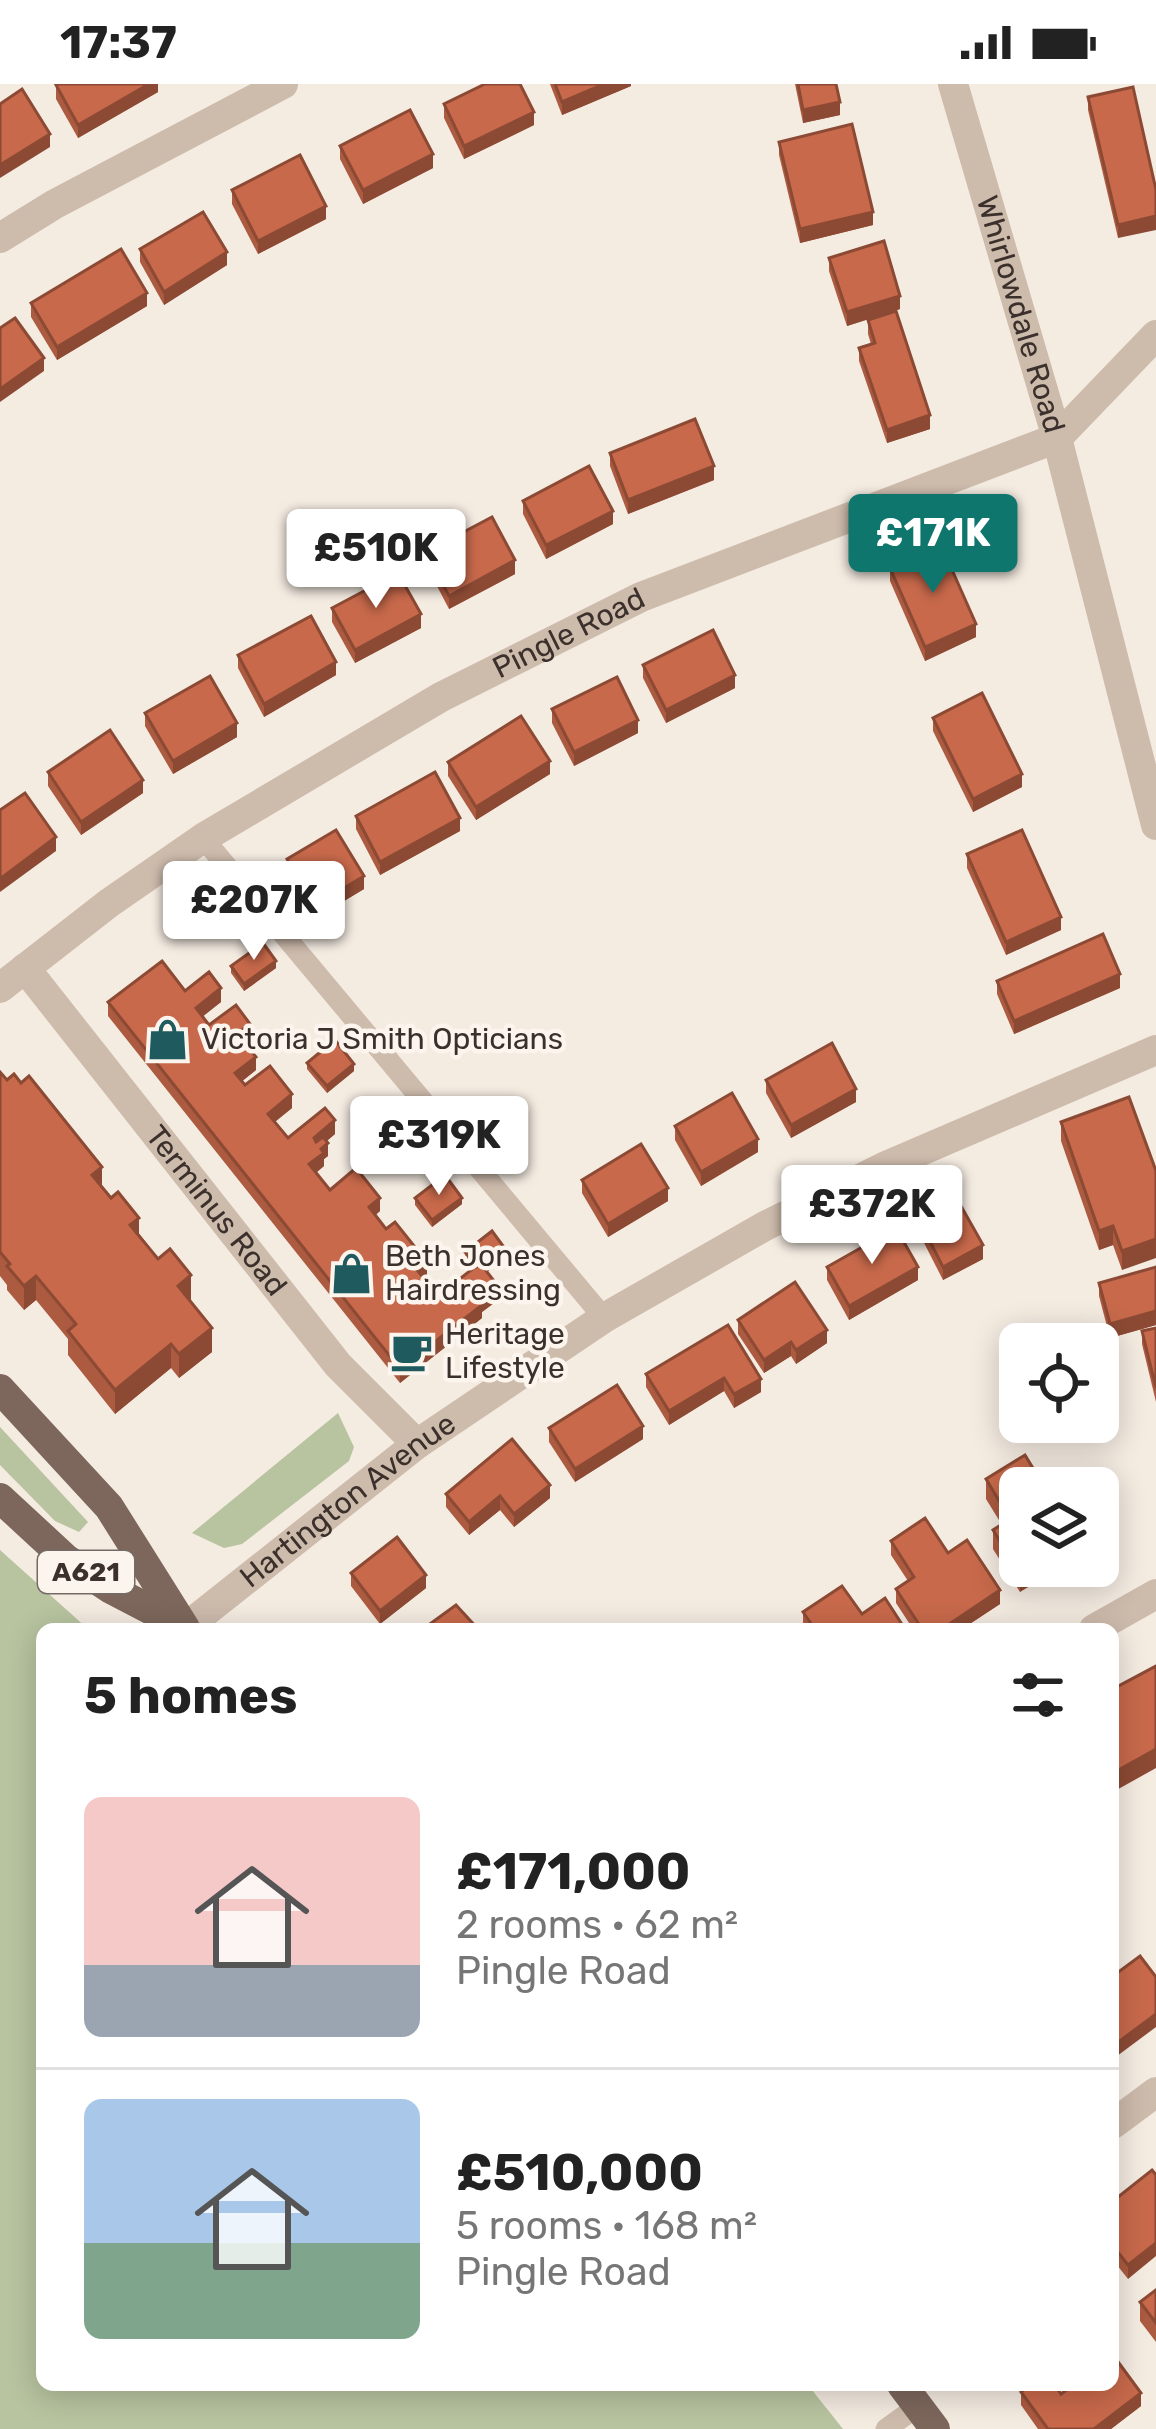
<!DOCTYPE html>
<meta charset="utf-8">
<style>
:root{--surface:#fff;--page:#f6f6f6;--text:#222;--muted:#767676;--line:#e0e0e0;--accent:#0f766e}
body{margin:0;font-family:Rubik,sans-serif;background:var(--page);color:var(--text);height:100vh;display:flex;flex-direction:column;font-size:45px;white-space:nowrap}
*{box-sizing:border-box;margin:0}
p{font-size:39px;color:var(--muted)}
.icon{flex:none;width:66px;height:66px;fill:none;stroke:currentColor;stroke-width:2;stroke-linecap:round;stroke-linejoin:round}
.map{position:relative;flex:1;overflow:hidden}
.sheet{position:absolute;left:36px;top:1539px;width:1083px;height:768px;display:flex;flex-direction:column;background:var(--surface);border-radius:18px;box-shadow:0 6px 30px #0003}
.sheet>*{flex:none}
.buttons{position:absolute;left:999px;top:1239px;display:grid;gap:24px}
.buttons a{display:grid;place-items:center;width:120px;height:120px;border-radius:18px;background:var(--surface);box-shadow:0 6px 30px #0003;font-size:60px}
.price{position:absolute;translate:-50% -102px;padding:0 27px;border-radius:12px;background:#fff;color:#222;font-size:39px;line-height:78px;filter:drop-shadow(0 3px 6px #0008)}
.price::after{content:'';position:absolute;left:50%;top:72px;width:36px;height:27px;margin-left:-18px;background:inherit;clip-path:polygon(0 0,100% 0,50% 100%)}
.price.active{background:var(--accent);color:#fff}
ul{padding:0;list-style:none}
li{display:flex;align-items:center;gap:36px;height:300px;padding:0 48px}
li+li{border-top:3px solid var(--line)}
li span{display:grid;place-items:center;flex:none;width:336px;height:240px;border-radius:18px;color:#555}
li>.icon{margin-inline-start:auto}
span .icon{width:144px;height:144px;fill:#fffc;stroke-width:1}
li b{font-size:51px}
h2{display:flex;justify-content:space-between;align-items:center;height:144px;padding:0 48px;font-size:51px}
.status{display:flex;justify-content:space-between;align-items:center;height:84px;padding:0 60px;background:var(--surface);direction:ltr}
.status svg{height:33px;fill:currentColor}
.map>svg:first-child{display:block}
.green{fill:#b8c4a0}
.lines{fill:none;stroke-linecap:round;stroke-linejoin:round}
.lane{stroke:#cdbbac;stroke-width:21}
.street{stroke:#cdbbac;stroke-width:30}
.primary{stroke:#7d675c;stroke-width:30}
.wall{fill:#ac5a40}
.shaded-wall{fill:#8c4a34}
.building{fill:#c8694b;stroke:#8c4a34;stroke-width:3}
.labels{text-anchor:middle;stroke-width:9;stroke-linejoin:round;paint-order:stroke}
.shield{fill:#fbf5ee;stroke:#756b66;stroke-width:3}
.shield-label{font-size:27px;font-weight:bold;fill:#3b302b}
.street-label{font-size:30px;fill:#3b302b;stroke:#fbf5ee}
.poi-label{font-size:30px;fill:#3b302b;stroke:#fbf5ee;text-anchor:start}
</style>
<div class="status"><b>17:37</b><svg viewBox="0 0 49 12"><path d="M0 12V9h3v3zM5 12V6h3v6zM10 12V3h3v9zM15 12V0h3v12zM26 1h20v11H26zM47 4h2v5h-2z"/></svg></div>
<div class="map">
<svg width="1156" height="2345" viewBox="0 0 1156 2345">
<rect width="100%" height="100%" fill="#f4ebe1"/>
<g class="green">
<path d="M338,1329L354,1363L349,1377L242,1460L224,1464L192,1449Z"/>
<path d="M0,1343L88,1438L79,1448L55,1437L0,1381Z"/>
<path d="M0,1466L88,1545H42V2301H808L843,2345H0Z"/>
</g>
<g class="lines">
<g class="lane">
<path d="M203,754L604,1234"/>
<path d="M886,2345L918,2322"/>
</g>
<g class="street">
<path id="s1" d="M953,0L1057,354L1156,741"/>
<path d="M0,154L55,120L283,0"/>
<path id="s2" d="M25,884L338,1281L417,1360"/>
<path id="s3" d="M0,904L109,819L203,754L441,613L641,513L1057,354L1156,251"/>
<path id="s4" d="M185,1544L417,1360L604,1234L765,1142L886,1082L1156,966"/>
<path d="M1094,1545L1156,1510"/>
<path d="M1113,2040L1156,2008"/>
</g>
<g class="primary">
<path d="M0,1305L109,1423L185,1544"/>
<path d="M0,1414L66,1475L111,1505L180,1541"/>
<path d="M902,2301L935,2345"/>
</g>
</g>
<g class="wall">
<path d="M158,0V8L78,54L56,15V1Z"/>
<path d="M550,0H631V2L562,31Z"/>
<path d="M795,0H836L840,31L803,39Z"/>
<path d="M1133,3L1118,154L1088,26V13Z"/>
<path d="M444,20L534,41L464,75L444,34Z"/>
<path d="M779,58L873,141L800,159L779,71Z"/>
<path d="M340,62L433,84L363,120L340,75Z"/>
<path d="M232,106L326,135L258,170L232,120Z"/>
<path d="M140,165L227,181L164,221L140,178Z"/>
<path d="M829,174L900,225L847,242L829,187Z"/>
<path d="M31,219L147,222L57,276L31,233Z"/>
<path d="M868,236L930,345L887,359L859,277V264L871,260L868,250Z"/>
<path d="M610,369L714,396L628,430L610,382Z"/>
<path d="M523,417L613,440L546,475L523,430Z"/>
<path d="M426,468L515,490L449,525L426,481Z"/>
<path d="M890,484L976,553L925,577L890,497Z"/>
<path d="M332,524L421,544L355,579L332,538Z"/>
<path d="M238,571L336,591L264,633L238,584Z"/>
<path d="M643,581L735,604L666,639L643,594Z"/>
<path d="M552,625L638,649L574,682L552,639Z"/>
<path d="M145,629L237,653L173,690L145,642Z"/>
<path d="M933,634L1022,703L973,728L933,647Z"/>
<path d="M448,678L550,690L476,736L448,692Z"/>
<path d="M48,688L143,709L81,751L48,702Z"/>
<path d="M356,732L460,747L380,791L356,745Z"/>
<path d="M967,770L1061,846L1006,871L967,784Z"/>
<path d="M287,775L364,805L314,835L287,789Z"/>
<path d="M231,882L276,884L244,907L231,889Z"/>
<path d="M997,897L1120,904L1014,950L997,910Z"/>
<path d="M185,907L221,918L202,932L209,941L250,953L249,954L256,986L242,997L245,1001L292,1024L275,1038L288,1054L335,1050L327,1057L328,1072L324,1075V1082L316,1089L330,1106L380,1127L375,1131L427,1192L423,1194L438,1212L472,1185L465,1175V1168L506,1173L487,1188L498,1216L482,1228V1234L400,1299L108,932V918Z"/>
<path d="M307,979L354,987L327,1009L307,985Z"/>
<path d="M0,988L102,1103L191,1215L190,1217L212,1268L179,1294L171,1284L115,1330L68,1271V1255L36,1216L24,1226L7,1206V1201L0,1192Z"/>
<path d="M766,996L856,1018L791,1054L766,1009Z"/>
<path d="M1061,1038L1156,1087L1122,1186L1113,1161L1099,1166L1061,1057Z"/>
<path d="M675,1042L758,1068L701,1102L675,1056Z"/>
<path d="M582,1096L668,1117L608,1153L582,1109Z"/>
<path d="M415,1114L462,1120L432,1143L415,1121Z"/>
<path d="M919,1136L983,1175L943,1196L919,1149Z"/>
<path d="M827,1183L918,1196L849,1236L827,1196Z"/>
<path d="M1156,1183V1241L1110,1254L1099,1212V1199Z"/>
<path d="M738,1236L827,1259L796,1280L791,1272L764,1289L738,1250Z"/>
<path d="M728,1241L761,1308L734,1324L724,1307L669,1341L646,1303V1290Z"/>
<path d="M1156,1244V1318L1142,1260V1247Z"/>
<path d="M549,1344L643,1355L575,1398L549,1358Z"/>
<path d="M986,1395L1045,1404L1020,1508L993,1465V1446L1002,1441L986,1415Z"/>
<path d="M446,1410L550,1414L514,1443L500,1426L469,1451L446,1423Z"/>
<path d="M891,1457L948,1469L1000,1520L962,1545H913L896,1519V1505L908,1497L891,1471Z"/>
<path d="M351,1489L426,1504L380,1540L351,1502Z"/>
<path d="M803,1528L905,1545H806L803,1541Z"/>
<path d="M1156,2091L1128,2195L1113,2176V2117Z"/>
<path d="M1156,2206V2258L1140,2237V2218Z"/>
<path d="M1021,2308L1061,2310L1141,2322L1111,2345H1038L1021,2321Z"/>
</g>
<g class="shaded-wall">
<path d="M149,0H158V8L78,54V41Z"/>
<path d="M604,0H631V2L562,31V18Z"/>
<path d="M840,18V31L803,39V26Z"/>
<path d="M534,28V41L464,75V62Z"/>
<path d="M50,50V63L0,94V81Z"/>
<path d="M433,70V84L363,120V106Z"/>
<path d="M326,122V135L258,170V157Z"/>
<path d="M873,128V141L800,159V145Z"/>
<path d="M1156,132V146L1118,154V141Z"/>
<path d="M227,168V181L164,221V208Z"/>
<path d="M147,209V222L57,276V263Z"/>
<path d="M900,212V225L847,242V228Z"/>
<path d="M44,274V287L0,318V305Z"/>
<path d="M930,331V345L887,359V346Z"/>
<path d="M714,382V396L628,430V416Z"/>
<path d="M613,427V440L546,475V461Z"/>
<path d="M515,476V490L449,525V512Z"/>
<path d="M421,530V544L355,579V566Z"/>
<path d="M976,540V553L925,577V563Z"/>
<path d="M336,578V591L264,633V620Z"/>
<path d="M735,591V604L666,639V626Z"/>
<path d="M638,636V649L574,682V668Z"/>
<path d="M237,639V653L173,690V677Z"/>
<path d="M550,677V690L476,736V723Z"/>
<path d="M1022,690V703L973,728V715Z"/>
<path d="M143,696V709L81,751V738Z"/>
<path d="M460,734V747L380,791V778Z"/>
<path d="M56,753V767L0,808V795Z"/>
<path d="M364,792V805L314,835V822Z"/>
<path d="M1061,833V846L1006,871V858Z"/>
<path d="M276,877V884L244,907V900Z"/>
<path d="M1120,890V904L1014,950V937Z"/>
<path d="M221,904V918L196,938V924Z"/>
<path d="M250,940V953L242,959V946Z"/>
<path d="M256,973V986L235,1003V989Z"/>
<path d="M354,980V987L327,1009V1002Z"/>
<path d="M856,1005V1018L791,1054V1041Z"/>
<path d="M292,1010V1024L268,1043V1030Z"/>
<path d="M335,1036V1050L314,1067V1054Z"/>
<path d="M758,1055V1068L701,1102V1088Z"/>
<path d="M328,1059V1072L324,1075V1082L309,1094V1080L321,1065Z"/>
<path d="M102,1083V1107L92,1091Z"/>
<path d="M668,1104V1117L608,1153V1140Z"/>
<path d="M380,1114V1127L369,1137V1123Z"/>
<path d="M462,1114V1120L432,1143V1136Z"/>
<path d="M139,1134V1158L130,1141Z"/>
<path d="M1113,1142V1161L1099,1166V1147Z"/>
<path d="M1156,1155V1174L1122,1186V1167Z"/>
<path d="M983,1161V1175L943,1196V1183Z"/>
<path d="M506,1166V1173L479,1194V1187Z"/>
<path d="M427,1178V1192L417,1199V1186Z"/>
<path d="M918,1183V1196L849,1236V1222Z"/>
<path d="M191,1191V1215L178,1226V1202Z"/>
<path d="M36,1192V1216L24,1226V1202Z"/>
<path d="M498,1202V1216L482,1228V1234L400,1299V1285Z"/>
<path d="M1156,1227V1241L1110,1254V1240Z"/>
<path d="M212,1244V1268L179,1294V1270Z"/>
<path d="M827,1246V1259L796,1280V1266Z"/>
<path d="M791,1258V1272L764,1289V1276Z"/>
<path d="M171,1260V1284L115,1330V1306Z"/>
<path d="M724,1294V1307L669,1341V1327Z"/>
<path d="M761,1295V1308L734,1324V1310Z"/>
<path d="M643,1342V1355L575,1398V1385Z"/>
<path d="M550,1401V1414L514,1443V1430Z"/>
<path d="M500,1412V1426L469,1451V1438Z"/>
<path d="M1103,1438V1458L1098,1461V1442Z"/>
<path d="M1031,1482H1063L1020,1508V1489Z"/>
<path d="M426,1491V1504L380,1540V1527Z"/>
<path d="M1000,1506V1520L962,1545H942Z"/>
<path d="M1156,1665V1684L1113,1708V1689Z"/>
<path d="M1156,1930V1943L1113,1975V1962Z"/>
<path d="M1156,2159V2172L1128,2195V2181Z"/>
<path d="M1141,2309V2322L1111,2345H1094Z"/>
</g>
<g class="building">
<path d="M58,0H149L78,41L56,1Z"/>
<path d="M485,0H520L534,28L464,62L444,20Z"/>
<path d="M555,0H604L562,18Z"/>
<path d="M798,0H836L840,18L803,26Z"/>
<path d="M1133,3L1156,106V132L1118,141L1088,13Z"/>
<path d="M22,5L50,50L0,81V20Z"/>
<path d="M410,26L433,70L363,106L340,62Z"/>
<path d="M852,40L873,128L800,145L779,58Z"/>
<path d="M300,71L326,122L258,157L232,106Z"/>
<path d="M203,128L227,168L164,208L140,165Z"/>
<path d="M884,157L900,212L847,228L829,174Z"/>
<path d="M121,165L147,209L57,263L31,219Z"/>
<path d="M896,227L930,331L887,346L859,264L875,259L868,236Z"/>
<path d="M15,234L44,274L0,305V244Z"/>
<path d="M695,335L714,382L628,416L610,369Z"/>
<path d="M589,382L613,427L546,461L523,417Z"/>
<path d="M492,433L515,476L449,512L426,468Z"/>
<path d="M941,461L976,540L925,563L890,484Z"/>
<path d="M398,489L421,530L355,566L332,524Z"/>
<path d="M311,532L336,578L264,620L238,571Z"/>
<path d="M713,546L735,591L666,626L643,581Z"/>
<path d="M210,592L237,639L173,677L145,629Z"/>
<path d="M617,593L638,636L574,668L552,625Z"/>
<path d="M982,609L1022,690L973,715L933,634Z"/>
<path d="M521,632L550,677L476,723L448,678Z"/>
<path d="M110,646L143,696L81,738L48,688Z"/>
<path d="M435,688L460,734L380,778L356,732Z"/>
<path d="M25,709L56,753L0,795V726Z"/>
<path d="M336,746L364,792L314,822L287,775Z"/>
<path d="M1022,746L1061,833L1006,858L967,770Z"/>
<path d="M1103,850L1120,890L1014,937L997,897Z"/>
<path d="M263,859L276,877L244,900L231,882Z"/>
<path d="M162,877L185,907L209,888L221,904L196,924L209,941L236,921L250,940L242,946L253,959L248,963L256,973L235,989L245,1001L270,982L292,1010L268,1030L288,1054L325,1024L335,1036L314,1054L316,1058L323,1053L328,1059L321,1065L324,1069L309,1080L330,1106L356,1084L380,1114L369,1123L386,1145L395,1138L427,1178L417,1186L438,1212L480,1179L498,1202L479,1217L482,1221L400,1285L108,918Z"/>
<path d="M335,956L354,980L327,1002L307,979Z"/>
<path d="M832,959L856,1005L791,1041L766,996Z"/>
<path d="M0,988L7,996L14,990L21,999L29,992L102,1083L92,1091L111,1114L118,1108L139,1134L130,1141L158,1175L170,1165L191,1191L178,1202L212,1244L179,1270L171,1260L115,1306L68,1247L76,1240L36,1192L24,1202L7,1182L10,1180L0,1168Z"/>
<path d="M732,1009L758,1055L701,1088L675,1042Z"/>
<path d="M1129,1013L1156,1087V1155L1122,1167L1113,1142L1099,1147L1061,1038Z"/>
<path d="M641,1060L668,1104L608,1140L582,1096Z"/>
<path d="M445,1091L462,1114L432,1136L415,1114Z"/>
<path d="M957,1115L983,1161L943,1183L919,1136Z"/>
<path d="M896,1144L918,1183L849,1222L827,1183Z"/>
<path d="M492,1147L506,1166L483,1183L480,1179L476,1183L465,1168Z"/>
<path d="M1156,1183V1227L1110,1240L1099,1199Z"/>
<path d="M795,1198L827,1246L796,1266L791,1258L764,1276L738,1236Z"/>
<path d="M728,1241L761,1295L734,1310L724,1294L669,1327L646,1290Z"/>
<path d="M1156,1244V1304L1142,1247Z"/>
<path d="M617,1301L643,1342L575,1385L549,1344Z"/>
<path d="M512,1355L550,1401L514,1430L500,1412L469,1438L446,1410Z"/>
<path d="M1025,1371L1045,1404H1020V1482H1031L1020,1489L993,1446L1010,1435L986,1395Z"/>
<path d="M1073,1389L1082,1404H1047Z"/>
<path d="M925,1434L948,1469L967,1456L1000,1506L942,1545H922L896,1505L914,1493L891,1457Z"/>
<path d="M397,1453L426,1491L380,1527L351,1489Z"/>
<path d="M842,1502L862,1530L885,1514L905,1545H815L803,1528Z"/>
<path d="M456,1521L478,1545H423Z"/>
<path d="M1156,1582V1665L1113,1689V1605Z"/>
<path d="M1140,1872L1156,1893V1930L1113,1962V1892Z"/>
<path d="M1152,2086L1156,2091V2159L1128,2181L1113,2162V2117Z"/>
<path d="M1156,2206V2239L1140,2218Z"/>
<path d="M1113,2271L1141,2309L1094,2345H1048L1021,2308L1030,2301H1055L1061,2310L1073,2301H1113Z"/>
</g>
<defs>
<symbol id="shop-bare" viewBox="-9 -9 18 18"><path d="M-5-2.5h2.3a2.7 3.5 0 0 1 5.4 0H5L5.5 6h-11ZM-1.5-2.5h3a1.5 2.3 0 0 0-3 0Z" fill="#1f5a5e" stroke="#fbf5ee" stroke-width="2.5" paint-order="stroke"/></symbol>
<symbol id="cafe-bare" viewBox="-9 -9 18 18"><path d="M-5.5-4.5H6V0H3Q3 3.5 0 3.5H-2.5Q-5.5 3.5-5.5 0ZM3-3.2v2h1.7v-2ZM-6 4.5H4V6H-6Z" fill="#1f5a5e" stroke="#fbf5ee" stroke-width="2.5" paint-order="stroke"/></symbol>
</defs>
<g fill-rule="evenodd">
<use href="#shop-bare" x="138" y="926" width="59" height="59"/>
<use href="#shop-bare" x="322" y="1160" width="59" height="59"/>
<use href="#cafe-bare" x="382" y="1238" width="59" height="59"/>
</g>
<g class="labels">
<rect class="shield" x="38" y="1467" width="96" height="42" rx="9"/>
<g class="shield-label">
<text x="86" y="1497">A621</text>
</g>
<g class="street-label">
<text dy="10" stroke="none"><textPath href="#s1" startOffset="240">Whirlowdale Road</textPath></text>
<text dy="10" stroke="none"><textPath href="#s3" startOffset="672">Pingle Road</textPath></text>
<text dy="10" stroke="none"><textPath href="#s2" startOffset="309">Terminus Road</textPath></text>
<text dy="10" stroke="none"><textPath href="#s4" startOffset="207">Hartington Avenue</textPath></text>
</g>
<g class="poi-label">
<text x="201" y="965">Victoria J Smith Opticians</text>
<text x="385" y="1182">Beth Jones<tspan x="385" dy="34">Hairdressing</tspan></text>
<text x="445" y="1260">Heritage<tspan x="445" dy="34">Lifestyle</tspan></text>
</g>
</g>
</svg>
<div class="buttons">
<a><svg class="icon" aria-label="locate" viewBox="0 0 24 24"><circle cx="12" cy="12" r="6"/><path d="M12 2v4M12 18v4M2 12h4M18 12h4"/></svg></a>
<a><svg class="icon" aria-label="layers" viewBox="0 0 24 24"><path d="M12 4l9 5-9 5-9-5zM3 14l9 5 9-5"/></svg></a>
</div>
<b class="price active" style="left:933px;top:512px">£171K</b>
<b class="price" style="left:376px;top:527px">£510K</b>
<b class="price" style="left:254px;top:879px">£207K</b>
<b class="price" style="left:439px;top:1114px">£319K</b>
<b class="price" style="left:872px;top:1183px">£372K</b>
<section class="sheet">
<h2>5 homes<svg class="icon" aria-label="filters" viewBox="0 0 24 24"><path d="M4 7h16M4 17h16"/><circle cx="9" cy="7" r="2"/><circle cx="15" cy="17" r="2"/></svg></h2>
<ul>
<li><span style="background:linear-gradient(#f6c9c9 70%,#9aa5b1 0)"><svg class="icon" aria-label="home" viewBox="0 0 24 24"><path d="M3 11l9-7 9 7M6 9v11h12V9"/></svg></span><div><b>£171,000</b><p>2 rooms · 62 m²</p><p>Pingle Road</p></div></li>
<li><span style="background:linear-gradient(#a9c7e8 60%,#7fa58c 0)"><svg class="icon" aria-label="home" viewBox="0 0 24 24"><path d="M3 11l9-7 9 7M6 9v11h12V9"/></svg></span><div><b>£510,000</b><p>5 rooms · 168 m²</p><p>Pingle Road</p></div></li>
</ul>
</section>
</div>
